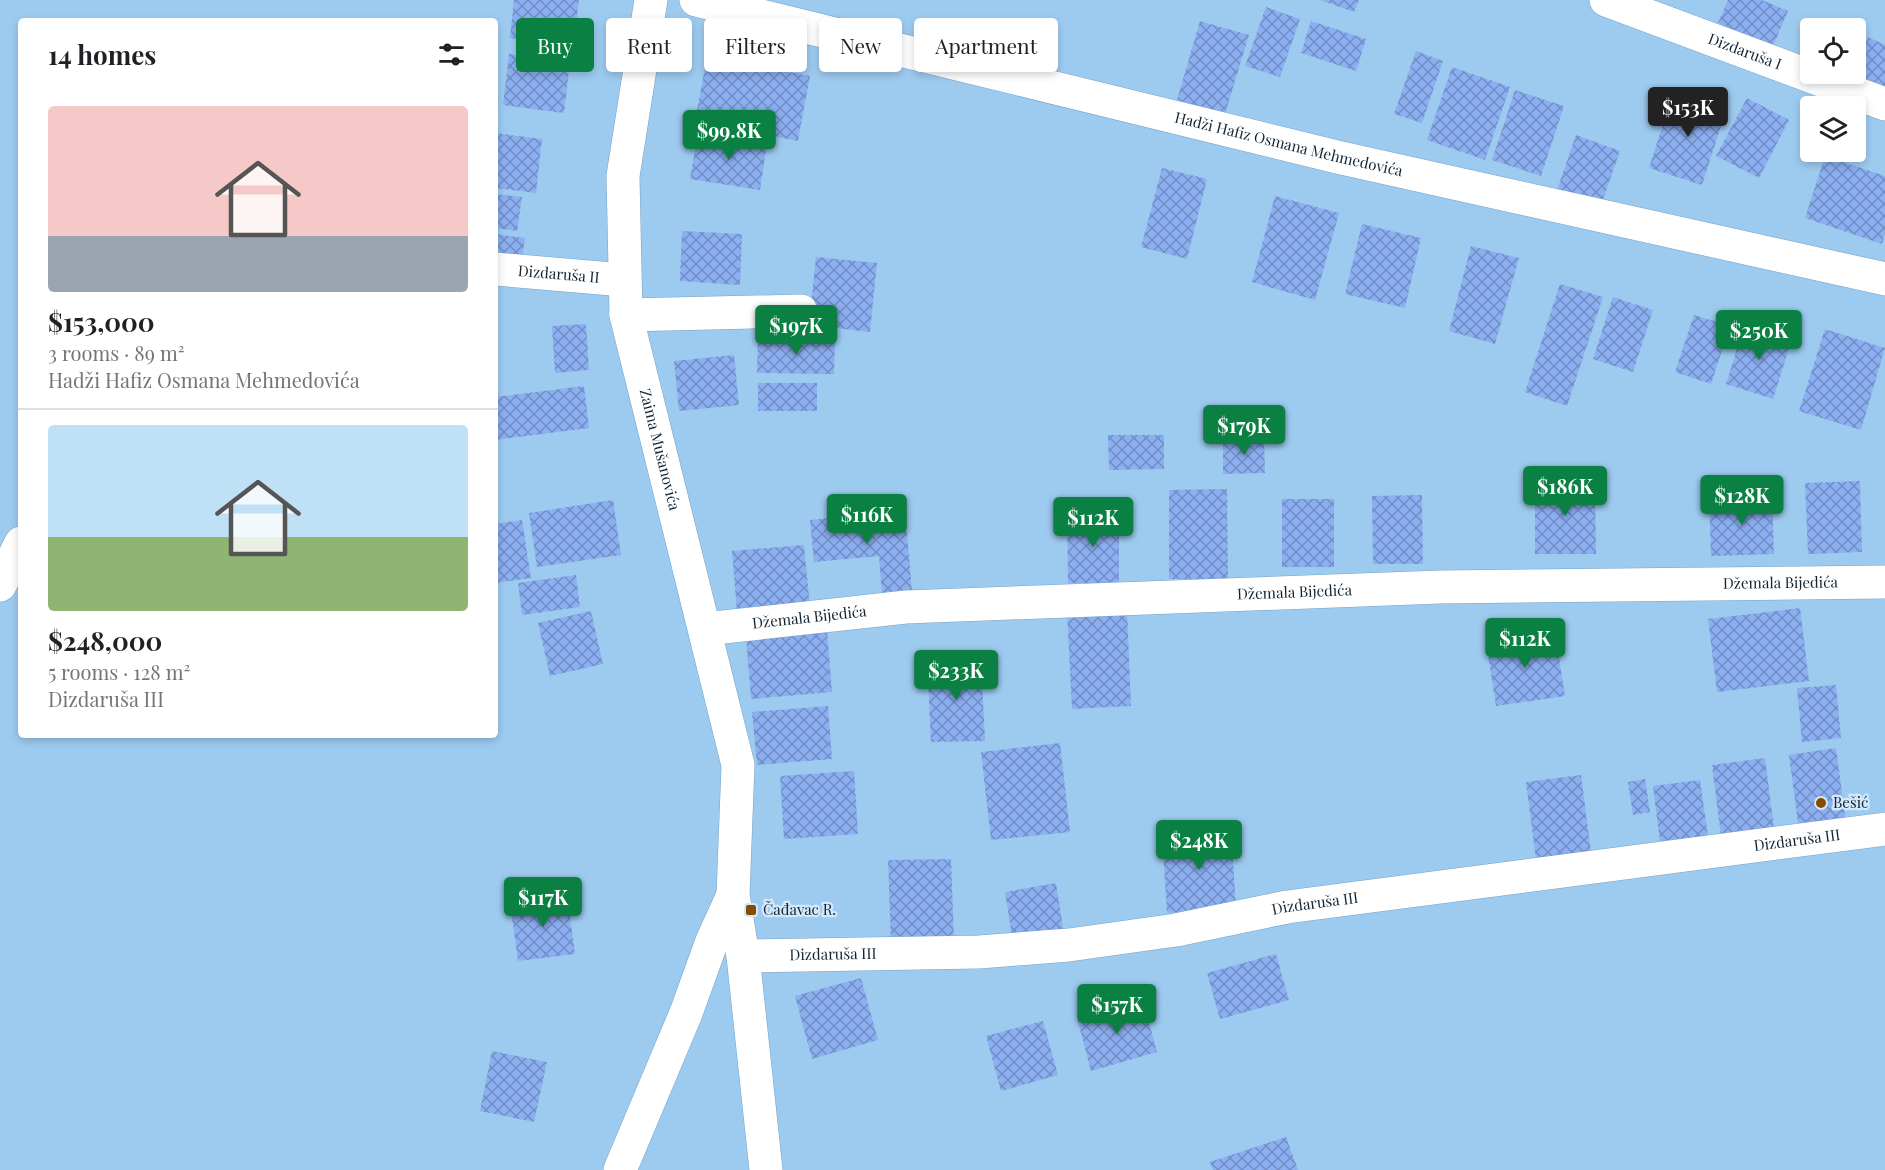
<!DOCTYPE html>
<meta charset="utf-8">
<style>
:root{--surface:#fff;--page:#f2f2f2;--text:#202124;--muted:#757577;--line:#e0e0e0;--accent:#0b8043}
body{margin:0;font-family:"Playfair Display",serif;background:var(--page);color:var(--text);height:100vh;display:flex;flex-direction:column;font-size:22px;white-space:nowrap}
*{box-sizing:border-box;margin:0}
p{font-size:20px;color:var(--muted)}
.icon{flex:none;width:33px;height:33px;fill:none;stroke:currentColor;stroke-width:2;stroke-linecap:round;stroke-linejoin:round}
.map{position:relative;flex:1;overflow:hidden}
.side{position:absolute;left:18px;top:18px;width:480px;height:720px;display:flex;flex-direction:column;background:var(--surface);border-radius:6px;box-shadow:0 3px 9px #0003}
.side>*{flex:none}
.guide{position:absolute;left:516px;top:18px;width:570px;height:54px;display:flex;gap:12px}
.buttons{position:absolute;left:1800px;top:18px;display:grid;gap:12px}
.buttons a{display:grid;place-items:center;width:66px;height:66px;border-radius:6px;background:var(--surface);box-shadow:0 3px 9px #0003;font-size:30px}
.price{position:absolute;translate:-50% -51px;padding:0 14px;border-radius:6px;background:var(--accent);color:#fff;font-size:20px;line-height:39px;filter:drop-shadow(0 2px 3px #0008)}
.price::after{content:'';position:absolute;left:50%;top:36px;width:18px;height:14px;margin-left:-9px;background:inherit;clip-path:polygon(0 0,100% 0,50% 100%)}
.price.on{background:#222;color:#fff}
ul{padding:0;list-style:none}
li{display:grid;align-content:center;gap:12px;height:318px;padding:0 30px}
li+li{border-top:2px solid var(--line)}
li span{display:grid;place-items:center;height:186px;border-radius:6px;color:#555}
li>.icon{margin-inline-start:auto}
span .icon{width:108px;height:108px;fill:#fffc;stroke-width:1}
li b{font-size:26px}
h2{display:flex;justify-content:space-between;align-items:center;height:72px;padding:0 30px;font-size:26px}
.pill{padding:0 21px;border-radius:6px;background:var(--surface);box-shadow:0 3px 9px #0003;font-size:21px;line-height:54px}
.pill.on{background:var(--accent);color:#fff}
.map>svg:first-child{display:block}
.building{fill:url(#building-cross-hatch)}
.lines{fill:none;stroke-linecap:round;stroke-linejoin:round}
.minor-casing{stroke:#75a2c5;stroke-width:34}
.minor{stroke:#fff;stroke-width:33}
.poi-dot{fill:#864c01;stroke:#d2e9fc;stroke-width:2}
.labels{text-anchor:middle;stroke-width:4.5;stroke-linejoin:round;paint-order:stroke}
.street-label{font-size:15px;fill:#122432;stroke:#d2e9fc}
.poi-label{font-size:15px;fill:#122432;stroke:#d2e9fc;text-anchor:start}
</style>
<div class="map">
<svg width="1885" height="1170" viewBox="0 0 1885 1170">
<defs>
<pattern id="building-cross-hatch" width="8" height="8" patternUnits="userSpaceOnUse" patternTransform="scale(1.5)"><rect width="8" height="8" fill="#8caff1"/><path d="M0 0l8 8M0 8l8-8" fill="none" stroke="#718ec4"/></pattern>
</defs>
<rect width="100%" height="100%" fill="#9dcbf0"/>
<g class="building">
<path d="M514,0H579L573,46L510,38Z"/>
<path d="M1320,0H1359L1354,12Z"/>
<path d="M1728,0H1762L1788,11L1773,46L1718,23Z"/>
<path d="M1266,7L1300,19L1280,77L1245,66Z"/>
<path d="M1200,21L1249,35L1225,114L1177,100Z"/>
<path d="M1311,21L1366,39L1356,71L1301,53Z"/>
<path d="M1868,37L1885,45V87L1856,74V65Z"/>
<path d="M1416,51L1443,61L1422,123L1394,114Z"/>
<path d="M509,54L570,61L564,113L503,105Z"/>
<path d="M707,57L810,76L798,141L695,121Z"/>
<path d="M1452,67L1510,87L1485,160L1427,140Z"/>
<path d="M1515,90L1564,106L1541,176L1492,160Z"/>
<path d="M1674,90L1727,107L1702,185L1649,168Z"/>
<path d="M1747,98L1789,120L1759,178L1716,156Z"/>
<path d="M698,132L767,143L760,190L690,179Z"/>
<path d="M495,133L542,139L536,193L495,188Z"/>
<path d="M1576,135L1620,151L1601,205L1557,190Z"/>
<path d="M1825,156L1885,176V233L1882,244L1805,218Z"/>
<path d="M1162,168L1207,179L1187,259L1141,247Z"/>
<path d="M495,194L522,197L517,231L495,228Z"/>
<path d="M1275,196L1339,213L1315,300L1252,282Z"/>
<path d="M1362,224L1421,238L1405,308L1345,294Z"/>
<path d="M682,231L742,234L740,285L680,281Z"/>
<path d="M495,234L525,238L521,265L495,262Z"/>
<path d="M1471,246L1519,258L1495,344L1449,331Z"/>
<path d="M816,257L877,263L870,332L809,325Z"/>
<path d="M1560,284L1603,297L1567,406L1525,392Z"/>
<path d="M1613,297L1653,310L1633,372L1593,359Z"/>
<path d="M1694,315L1730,326L1711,384L1675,372Z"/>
<path d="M1745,323L1792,339L1773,399L1726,384Z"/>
<path d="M586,324L589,370L555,373L552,326Z"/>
<path d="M1825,329L1885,348L1861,430L1799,411Z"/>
<path d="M758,339L835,340L834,374L757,373Z"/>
<path d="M734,355L739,405L679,411L674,361Z"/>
<rect x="758" y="383" width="59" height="28"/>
<path d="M584,386L589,428L495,440V397Z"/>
<path d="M1108,435H1164V469L1109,470Z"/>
<path d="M1223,438H1264L1265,473L1223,474Z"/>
<path d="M1595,480L1596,554H1535V481Z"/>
<path d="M1860,481L1862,552L1808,554L1805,483Z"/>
<path d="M1227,489L1228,579H1169V490Z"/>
<path d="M1422,495L1423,564H1373L1372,496Z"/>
<path d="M1772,495L1774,554L1711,556L1709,497Z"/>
<rect x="1282" y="499" width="52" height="68"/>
<path d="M613,500L621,555L537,567L529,513Z"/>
<path d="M905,511L912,591L882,594L879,556L814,562L810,520Z"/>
<path d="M1067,513H1119V583H1068Z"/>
<path d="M522,520L531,578L495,583V524Z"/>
<path d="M804,545L810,607L737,612L732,551Z"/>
<path d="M576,575L580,607L522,615L518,583Z"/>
<path d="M1800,608L1809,681L1717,692L1708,619Z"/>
<path d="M1127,609L1131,706L1072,709L1067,612Z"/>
<path d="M591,611L603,664L550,676L538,623Z"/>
<path d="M827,630L832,692L751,699L746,637Z"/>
<path d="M1555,632L1565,696L1496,706L1486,642Z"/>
<path d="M981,659L985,741L931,742L927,661Z"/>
<path d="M1836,685L1841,738L1802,742L1797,688Z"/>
<path d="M828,706L832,759L757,765L752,712Z"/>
<path d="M1060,743L1070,832L991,840L981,752Z"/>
<path d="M1836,748L1846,823L1799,830L1789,755Z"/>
<path d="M1765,758L1774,829L1721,836L1712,765Z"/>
<path d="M854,771L858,834L784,839L780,776Z"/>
<path d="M1581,775L1592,860L1537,867L1526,782Z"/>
<path d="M1645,779L1650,812L1633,815L1628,782Z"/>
<path d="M1700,780L1708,836L1660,842L1653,786Z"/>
<path d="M1231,830L1236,908L1167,913L1162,835Z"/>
<path d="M951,859L954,939L891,941L888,860Z"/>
<path d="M1056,883L1064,934L1013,942L1005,892Z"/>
<path d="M567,894L575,954L518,961L510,902Z"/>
<path d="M1276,954L1289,1000L1220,1019L1207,973Z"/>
<path d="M861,978L878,1040L812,1059L795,996Z"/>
<path d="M1143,1000L1157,1052L1091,1071L1077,1018Z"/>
<path d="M1043,1021L1058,1075L1001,1091L986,1036Z"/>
<path d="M492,1051L547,1062L534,1122L480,1111Z"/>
<path d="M1286,1137L1298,1170H1213L1210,1162Z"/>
</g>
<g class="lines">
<defs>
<g id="minor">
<path id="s1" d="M651,0L623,176L626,315L738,765L733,895L743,956L766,1170"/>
<path id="s2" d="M696,0L1337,157L1885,279"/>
<path id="s3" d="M1606,0L1885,104"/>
<path id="s4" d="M495,269L624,280"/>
<path d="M626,315L801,311"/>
<path d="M0,585L21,543"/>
<path id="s5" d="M705,629L906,607L1440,587L1885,582"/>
<path id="s6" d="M743,956L979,952L1069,945L1176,930L1287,907L1885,829"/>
<path d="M620,1170L686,1013L712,941L733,895"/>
</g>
</defs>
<use href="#minor" class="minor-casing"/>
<use href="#minor" class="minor"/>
</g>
<g class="poi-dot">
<circle cx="1821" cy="803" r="6"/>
<rect x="745" y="904" width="12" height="12" rx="3"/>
</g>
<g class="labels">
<g class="street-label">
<text dy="5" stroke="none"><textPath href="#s3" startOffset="148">Dizdaruša I</textPath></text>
<text dy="5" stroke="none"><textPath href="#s2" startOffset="610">Hadži Hafiz Osmana Mehmedovića</textPath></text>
<text dy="5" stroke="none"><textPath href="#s4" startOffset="64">Dizdaruša II</textPath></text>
<text dy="5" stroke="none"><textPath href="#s1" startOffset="456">Zaima Mušanovića</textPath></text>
<text dy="5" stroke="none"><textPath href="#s5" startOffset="1077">Džemala Bijedića</textPath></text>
<text dy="5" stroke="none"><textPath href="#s5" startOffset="591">Džemala Bijedića</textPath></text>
<text dy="5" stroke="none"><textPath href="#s5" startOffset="105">Džemala Bijedića</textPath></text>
<text dy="5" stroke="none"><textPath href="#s6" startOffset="1062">Dizdaruša III</textPath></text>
<text dy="5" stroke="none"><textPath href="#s6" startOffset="576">Dizdaruša III</textPath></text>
<text dy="5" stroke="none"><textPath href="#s6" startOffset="90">Dizdaruša III</textPath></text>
</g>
<g class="poi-label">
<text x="1833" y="808">Bešić</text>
<text x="763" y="915">Čađavac R.</text>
</g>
</g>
</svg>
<div class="buttons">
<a><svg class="icon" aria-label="locate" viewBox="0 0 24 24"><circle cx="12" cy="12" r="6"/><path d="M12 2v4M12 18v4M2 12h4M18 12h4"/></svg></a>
<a><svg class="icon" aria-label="layers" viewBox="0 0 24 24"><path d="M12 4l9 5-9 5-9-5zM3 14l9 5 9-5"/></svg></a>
</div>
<b class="price on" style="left:1688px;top:138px">$153K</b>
<b class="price" style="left:729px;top:161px">$99.8K</b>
<b class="price" style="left:796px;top:356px">$197K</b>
<b class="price" style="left:1759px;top:361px">$250K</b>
<b class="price" style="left:1244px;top:456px">$179K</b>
<b class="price" style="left:1565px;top:517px">$186K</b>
<b class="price" style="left:1742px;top:526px">$128K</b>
<b class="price" style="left:867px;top:545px">$116K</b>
<b class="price" style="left:1093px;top:548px">$112K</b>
<b class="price" style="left:1525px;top:669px">$112K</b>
<b class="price" style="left:956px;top:701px">$233K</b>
<b class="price" style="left:1199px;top:871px">$248K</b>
<b class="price" style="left:543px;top:928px">$117K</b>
<b class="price" style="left:1117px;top:1035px">$157K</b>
<div class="guide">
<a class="pill on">Buy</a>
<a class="pill">Rent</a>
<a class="pill">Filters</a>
<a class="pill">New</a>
<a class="pill">Apartment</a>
</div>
<section class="side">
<h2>14 homes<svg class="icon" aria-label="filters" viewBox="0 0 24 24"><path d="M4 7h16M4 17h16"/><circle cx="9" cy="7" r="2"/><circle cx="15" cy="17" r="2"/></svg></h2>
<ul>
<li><span style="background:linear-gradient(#f6c9c9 70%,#9aa5b1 0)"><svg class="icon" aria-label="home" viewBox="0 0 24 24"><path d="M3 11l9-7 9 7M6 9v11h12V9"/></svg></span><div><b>$153,000</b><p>3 rooms · 89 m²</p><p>Hadži Hafiz Osmana Mehmedovića</p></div></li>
<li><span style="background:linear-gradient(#bfe0f5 60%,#8fb573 0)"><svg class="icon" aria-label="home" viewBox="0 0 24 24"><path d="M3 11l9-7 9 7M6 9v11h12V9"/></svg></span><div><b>$248,000</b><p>5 rooms · 128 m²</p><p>Dizdaruša III</p></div></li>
</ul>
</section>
</div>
